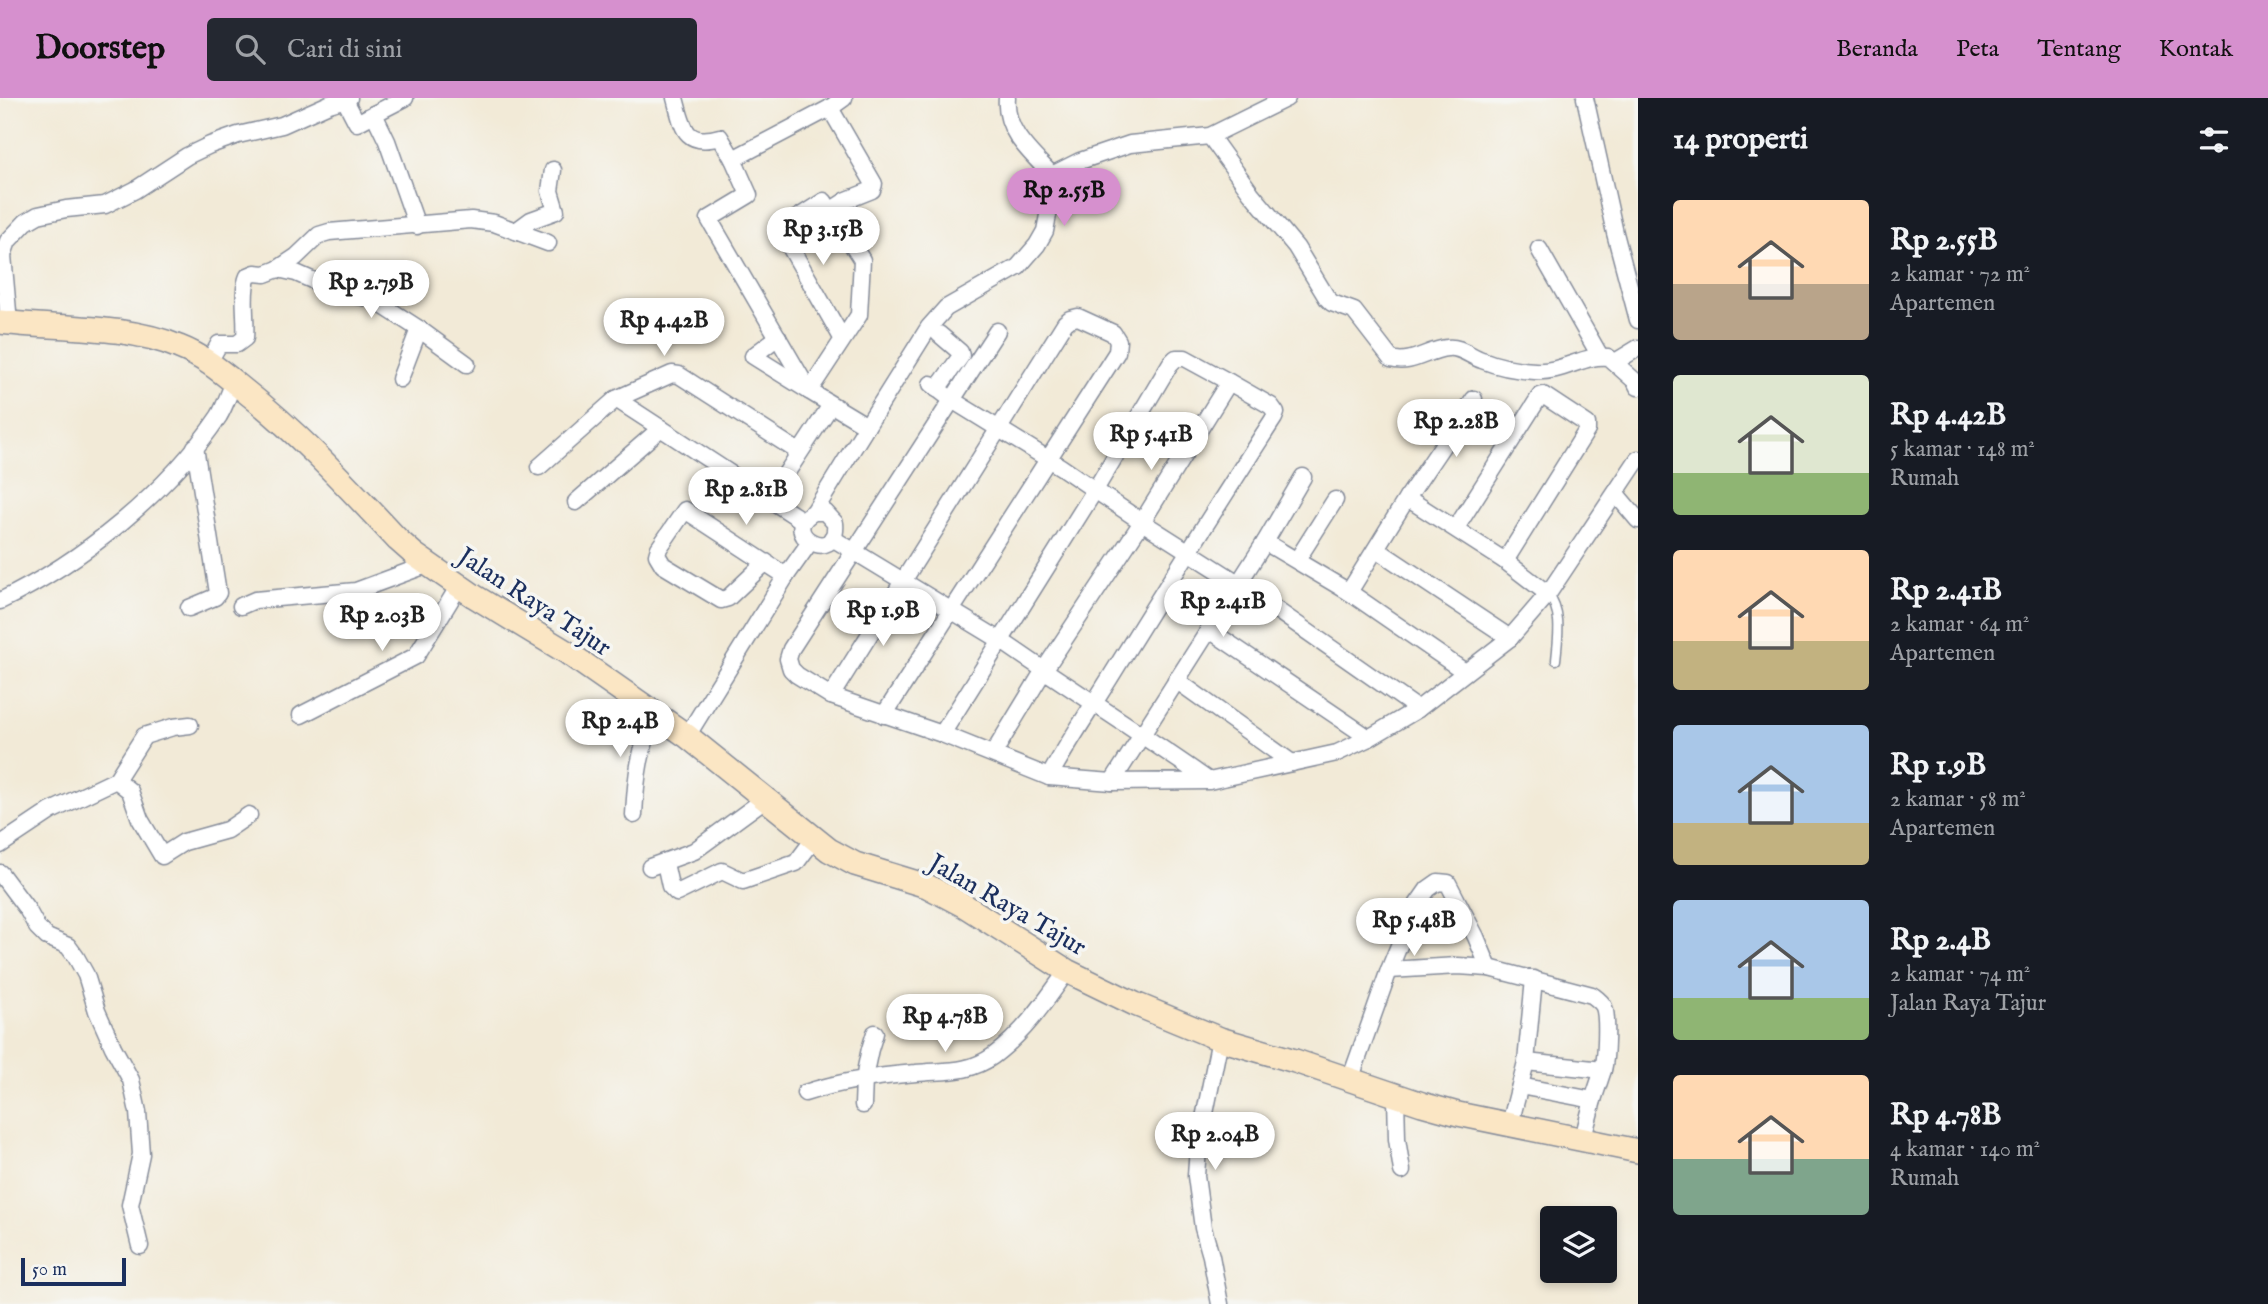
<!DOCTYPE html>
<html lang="id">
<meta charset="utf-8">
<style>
:root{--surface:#171b24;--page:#242831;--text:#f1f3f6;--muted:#9ea1a6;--accent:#d690ce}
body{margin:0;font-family:"IM FELL English",serif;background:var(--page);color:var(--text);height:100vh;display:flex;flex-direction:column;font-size:26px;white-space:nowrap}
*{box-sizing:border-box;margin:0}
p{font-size:23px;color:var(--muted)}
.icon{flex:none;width:38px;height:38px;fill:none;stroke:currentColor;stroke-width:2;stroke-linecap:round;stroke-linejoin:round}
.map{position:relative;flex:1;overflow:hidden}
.panel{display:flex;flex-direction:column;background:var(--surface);width:630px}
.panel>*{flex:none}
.buttons{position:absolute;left:1540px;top:1108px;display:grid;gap:14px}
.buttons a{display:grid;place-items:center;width:77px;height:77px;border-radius:7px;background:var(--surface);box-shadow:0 4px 10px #0003;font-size:35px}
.scale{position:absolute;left:21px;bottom:18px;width:105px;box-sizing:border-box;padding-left:7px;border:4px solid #1b2f5e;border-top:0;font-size:19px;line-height:24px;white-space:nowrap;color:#1b2f5e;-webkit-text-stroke:5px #f6f6f2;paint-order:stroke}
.price{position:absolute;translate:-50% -60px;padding:0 16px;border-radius:24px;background:#fff;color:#222;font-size:23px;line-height:46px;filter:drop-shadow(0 2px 4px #0008)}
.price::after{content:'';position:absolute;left:50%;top:42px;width:21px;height:16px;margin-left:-10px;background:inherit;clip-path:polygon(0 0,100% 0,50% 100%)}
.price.selected{background:var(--accent);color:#111}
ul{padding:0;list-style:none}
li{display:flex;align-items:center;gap:21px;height:175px;padding:0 35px}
li span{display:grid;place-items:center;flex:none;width:196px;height:140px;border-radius:7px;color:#555}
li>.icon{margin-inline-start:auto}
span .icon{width:84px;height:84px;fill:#fffc;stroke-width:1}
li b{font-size:30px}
h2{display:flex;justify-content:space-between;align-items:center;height:84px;padding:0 35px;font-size:30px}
header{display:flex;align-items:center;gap:42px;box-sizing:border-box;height:98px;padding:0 35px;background:var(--accent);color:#111}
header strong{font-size:33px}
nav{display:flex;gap:38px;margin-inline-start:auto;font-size:24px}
.search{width:490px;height:63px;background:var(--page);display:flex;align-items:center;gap:18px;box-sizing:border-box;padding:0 24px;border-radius:7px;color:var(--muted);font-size:26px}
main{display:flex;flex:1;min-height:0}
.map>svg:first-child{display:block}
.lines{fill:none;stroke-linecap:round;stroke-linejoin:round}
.service-casing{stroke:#868c9a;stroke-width:11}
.minor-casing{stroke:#868c9a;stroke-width:19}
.secondary-casing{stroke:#868c9a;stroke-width:26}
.service{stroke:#fff;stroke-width:8}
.minor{stroke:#fff;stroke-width:16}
.secondary{stroke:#fbe6c4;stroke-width:23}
.labels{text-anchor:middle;stroke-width:7;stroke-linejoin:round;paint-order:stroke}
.street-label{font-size:26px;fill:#1b2f5e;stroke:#f6f6f2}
</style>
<header>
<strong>Doorstep</strong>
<div class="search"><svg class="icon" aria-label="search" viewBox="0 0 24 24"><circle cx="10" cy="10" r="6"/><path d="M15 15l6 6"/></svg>Cari di sini</div>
<nav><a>Beranda</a><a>Peta</a><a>Tentang</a><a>Kontak</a></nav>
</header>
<main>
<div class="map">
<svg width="1638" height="1206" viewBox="0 0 1638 1206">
<rect width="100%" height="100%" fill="#f6f6f2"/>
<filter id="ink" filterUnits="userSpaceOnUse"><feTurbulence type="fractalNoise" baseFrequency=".0143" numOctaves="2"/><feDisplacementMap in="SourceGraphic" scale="14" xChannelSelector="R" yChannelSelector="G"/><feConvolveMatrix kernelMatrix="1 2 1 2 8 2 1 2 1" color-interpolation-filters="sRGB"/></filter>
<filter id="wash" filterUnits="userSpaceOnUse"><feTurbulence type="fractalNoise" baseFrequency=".00686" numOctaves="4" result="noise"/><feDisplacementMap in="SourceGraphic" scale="28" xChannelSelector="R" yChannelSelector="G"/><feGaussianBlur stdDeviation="1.57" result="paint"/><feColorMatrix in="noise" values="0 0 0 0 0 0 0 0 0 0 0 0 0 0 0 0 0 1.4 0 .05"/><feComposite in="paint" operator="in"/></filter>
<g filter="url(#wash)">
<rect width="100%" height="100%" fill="#f2ead7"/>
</g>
<g filter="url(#ink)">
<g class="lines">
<defs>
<path id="service" d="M1548,496C1563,515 1558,540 1556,562"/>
<g id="minor">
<path d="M405,0L374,16L387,43L417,128"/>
<path d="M675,0C683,29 684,49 720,39L733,61L749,97L709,121L809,293L867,328L814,414C775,435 839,469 835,425L825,414H814"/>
<path d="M1007,0C1004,33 1031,55 1052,77"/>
<path d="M1585,0L1615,135L1638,222"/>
<path d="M345,2L357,25L374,16"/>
<path d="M830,10L874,86L872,92L847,102L830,113"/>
<path d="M1210,38L1251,95L1296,149L1327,200L1332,205L1354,213L1391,261C1412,267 1427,252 1447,250C1460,248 1470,258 1482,262C1499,269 1517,272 1535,273C1563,275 1584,256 1608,259L1635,283L1638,289"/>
<path d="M733,61L830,10L844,0"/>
<path d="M516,133L531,122L556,113L550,93L553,72"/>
<path d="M1539,151L1600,258"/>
<path d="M278,171L296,175L344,196L371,200L419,231L467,266"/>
<path d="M9,225L3,157L8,143L26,124L38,117L66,111L105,107L135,92L187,58L210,47L238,37L282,27L329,6L349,0"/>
<path d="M778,239L753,258L809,293L859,217L862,162L824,103L780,131L842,240"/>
<path d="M209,264L219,246H237L245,240C247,221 241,194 248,178L255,175L265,176L278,171L296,159L319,137L329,134L471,122L494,125L548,145"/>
<path d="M1615,264L1638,250"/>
<path d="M400,281L419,231"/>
<path d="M931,286L952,302L997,233"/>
<path d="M937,291L961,258L960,254L939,236"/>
<path d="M616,301L803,423"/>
<path d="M867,328L929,229L946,210L1018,169L1037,147L1045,133L1049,112L1046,84L1052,77L1080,63L1130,46L1210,38L1287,0"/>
<path d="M539,369L616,301L672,276L679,277L799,354"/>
<path d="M1616,396L1638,422"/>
<path d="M770,400L831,307"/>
<path d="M1407,400L1474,301"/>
<path d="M576,404L661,330"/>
<path d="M1456,430L1540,298L1543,297L1587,326V332L1505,463"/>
<path d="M832,440L1000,542L1044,572L993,656"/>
<path d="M1265,444L1349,494L1465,574"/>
<path d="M1376,451L1510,540"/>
<path d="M1297,462L1335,402"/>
<path d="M766,464L728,500L721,502L663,467L657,457L659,450L685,412L786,478"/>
<path d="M1349,494L1407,400L1505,463L1548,496"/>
<path d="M0,503C82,464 168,394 219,318C225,308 229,295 234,284"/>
<path d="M241,508L255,502L356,493L429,466"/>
<path d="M189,510L215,499L218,495L195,349"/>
<path d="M1208,531L1369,640"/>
<path d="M1176,582L1292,665"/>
<path d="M831,598L1065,225L1070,221L1078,219L1113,235L1118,243L1117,254L884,617"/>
<path d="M301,617L416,558L459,488"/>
<path d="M942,636L1095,392L1170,266L1176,260H1185L1229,284"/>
<path d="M687,638L786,478L810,444"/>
<path d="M1049,679L942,636L831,598L797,577L791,571L788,561L791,551L952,302L1061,369L1142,424L1238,485L1418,611"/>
<path d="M116,682L130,693L140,721L162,758L184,744L227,732L249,717"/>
<path d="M1209,683C1155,645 1099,609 1044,572L1142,424L1229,284L1271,308L1276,315L1274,320C1220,403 1168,486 1116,570C1094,606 1070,641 1049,679L1112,684L1209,683L1337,655L1369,640L1418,611L1510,540L1548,496L1638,361"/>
<path d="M1112,684L1265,444L1303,379"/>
<path d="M634,717C636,677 639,654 655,617"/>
<path d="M0,747L51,713L116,682L144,638L173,629L190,627"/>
<path d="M665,765L670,788L677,795L722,773L743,783L796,765L814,741"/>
<path d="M650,769L694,753L765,701"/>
<path d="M0,775L27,811L37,829L47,839L68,848L76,859L86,877L97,913L113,949L131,982L138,1014L141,1056L130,1107L140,1148"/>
<path d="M1389,872L1458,868L1489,870L1592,897C1596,900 1602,904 1604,909C1608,920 1606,961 1603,972L1526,964"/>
<path d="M1220,941L1198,1050L1196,1078L1203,1130L1211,1158L1220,1206"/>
<path d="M1350,982L1389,872L1414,811L1428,791L1438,784L1448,785L1476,839L1489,870"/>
<path d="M1520,988L1593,1002"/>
<path d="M805,995C841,983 878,978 916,975C944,972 968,976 993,958C1024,935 1045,904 1067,873"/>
<path d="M1396,998L1397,1041L1402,1073"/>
<path d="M863,1007C863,981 866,960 875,935"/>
<path d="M1510,1026L1526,964L1534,881"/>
<path d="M1583,1040L1593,1002L1603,972"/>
</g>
<path id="secondary" d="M0,224C58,231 125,226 179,249C205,259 224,276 245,293C301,337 349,390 398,442L415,457L474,498L568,555L687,638L829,752L855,766L927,788L965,808L1067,873L1135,906L1220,941L1295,963L1422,1006L1458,1016L1638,1053"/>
</defs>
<use href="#service" class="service-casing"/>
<use href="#minor" class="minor-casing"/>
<use href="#secondary" class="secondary-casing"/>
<use href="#service" class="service"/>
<use href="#minor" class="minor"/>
<use href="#secondary" class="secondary"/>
</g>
</g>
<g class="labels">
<g class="street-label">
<text transform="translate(535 503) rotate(33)" y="9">Jalan Raya Tajur</text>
<text transform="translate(1008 806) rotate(30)" y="9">Jalan Raya Tajur</text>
</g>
</g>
</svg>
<div class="buttons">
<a><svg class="icon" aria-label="layers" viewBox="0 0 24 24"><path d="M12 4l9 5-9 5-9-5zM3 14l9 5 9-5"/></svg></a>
</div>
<div class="scale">50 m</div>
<b class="price selected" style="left:1064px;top:130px">Rp 2.55B</b>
<b class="price" style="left:823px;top:169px">Rp 3.15B</b>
<b class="price" style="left:371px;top:222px">Rp 2.79B</b>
<b class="price" style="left:664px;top:260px">Rp 4.42B</b>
<b class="price" style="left:1456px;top:361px">Rp 2.28B</b>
<b class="price" style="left:1151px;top:374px">Rp 5.41B</b>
<b class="price" style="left:746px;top:429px">Rp 2.81B</b>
<b class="price" style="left:1223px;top:541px">Rp 2.41B</b>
<b class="price" style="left:883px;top:550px">Rp 1.9B</b>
<b class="price" style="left:382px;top:555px">Rp 2.03B</b>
<b class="price" style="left:620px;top:661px">Rp 2.4B</b>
<b class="price" style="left:1414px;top:860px">Rp 5.48B</b>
<b class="price" style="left:945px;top:956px">Rp 4.78B</b>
<b class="price" style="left:1215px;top:1074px">Rp 2.04B</b>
</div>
<section class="panel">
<h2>14 properti<svg class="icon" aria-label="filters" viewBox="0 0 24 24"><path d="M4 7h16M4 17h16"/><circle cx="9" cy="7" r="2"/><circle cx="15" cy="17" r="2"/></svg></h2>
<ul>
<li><span style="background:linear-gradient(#ffd9b3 60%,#b9a48a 0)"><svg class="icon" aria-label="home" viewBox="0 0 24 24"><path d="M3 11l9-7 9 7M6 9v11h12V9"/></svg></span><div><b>Rp 2.55B</b><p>2 kamar · 72 m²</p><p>Apartemen</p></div></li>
<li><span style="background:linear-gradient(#dfe7d0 70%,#8fb573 0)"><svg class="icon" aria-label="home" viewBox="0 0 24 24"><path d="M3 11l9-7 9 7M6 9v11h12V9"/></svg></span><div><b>Rp 4.42B</b><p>5 kamar · 148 m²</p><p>Rumah</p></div></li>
<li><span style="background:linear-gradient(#ffd9b3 65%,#c2b280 0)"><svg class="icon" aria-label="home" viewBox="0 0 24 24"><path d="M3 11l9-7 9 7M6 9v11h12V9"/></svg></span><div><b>Rp 2.41B</b><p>2 kamar · 64 m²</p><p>Apartemen</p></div></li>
<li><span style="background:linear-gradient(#a9c7e8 70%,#c2b280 0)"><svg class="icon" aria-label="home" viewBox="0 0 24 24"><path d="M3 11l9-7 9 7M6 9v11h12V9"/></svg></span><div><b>Rp 1.9B</b><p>2 kamar · 58 m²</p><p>Apartemen</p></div></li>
<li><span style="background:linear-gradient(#a9c7e8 70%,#8fb573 0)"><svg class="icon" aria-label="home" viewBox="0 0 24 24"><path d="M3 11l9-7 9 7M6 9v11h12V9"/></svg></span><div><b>Rp 2.4B</b><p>2 kamar · 74 m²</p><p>Jalan Raya Tajur</p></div></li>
<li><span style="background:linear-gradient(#ffd9b3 60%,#7fa58c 0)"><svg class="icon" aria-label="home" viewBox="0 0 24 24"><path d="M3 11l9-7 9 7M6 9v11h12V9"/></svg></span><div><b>Rp 4.78B</b><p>4 kamar · 140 m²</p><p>Rumah</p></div></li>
</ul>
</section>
</main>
